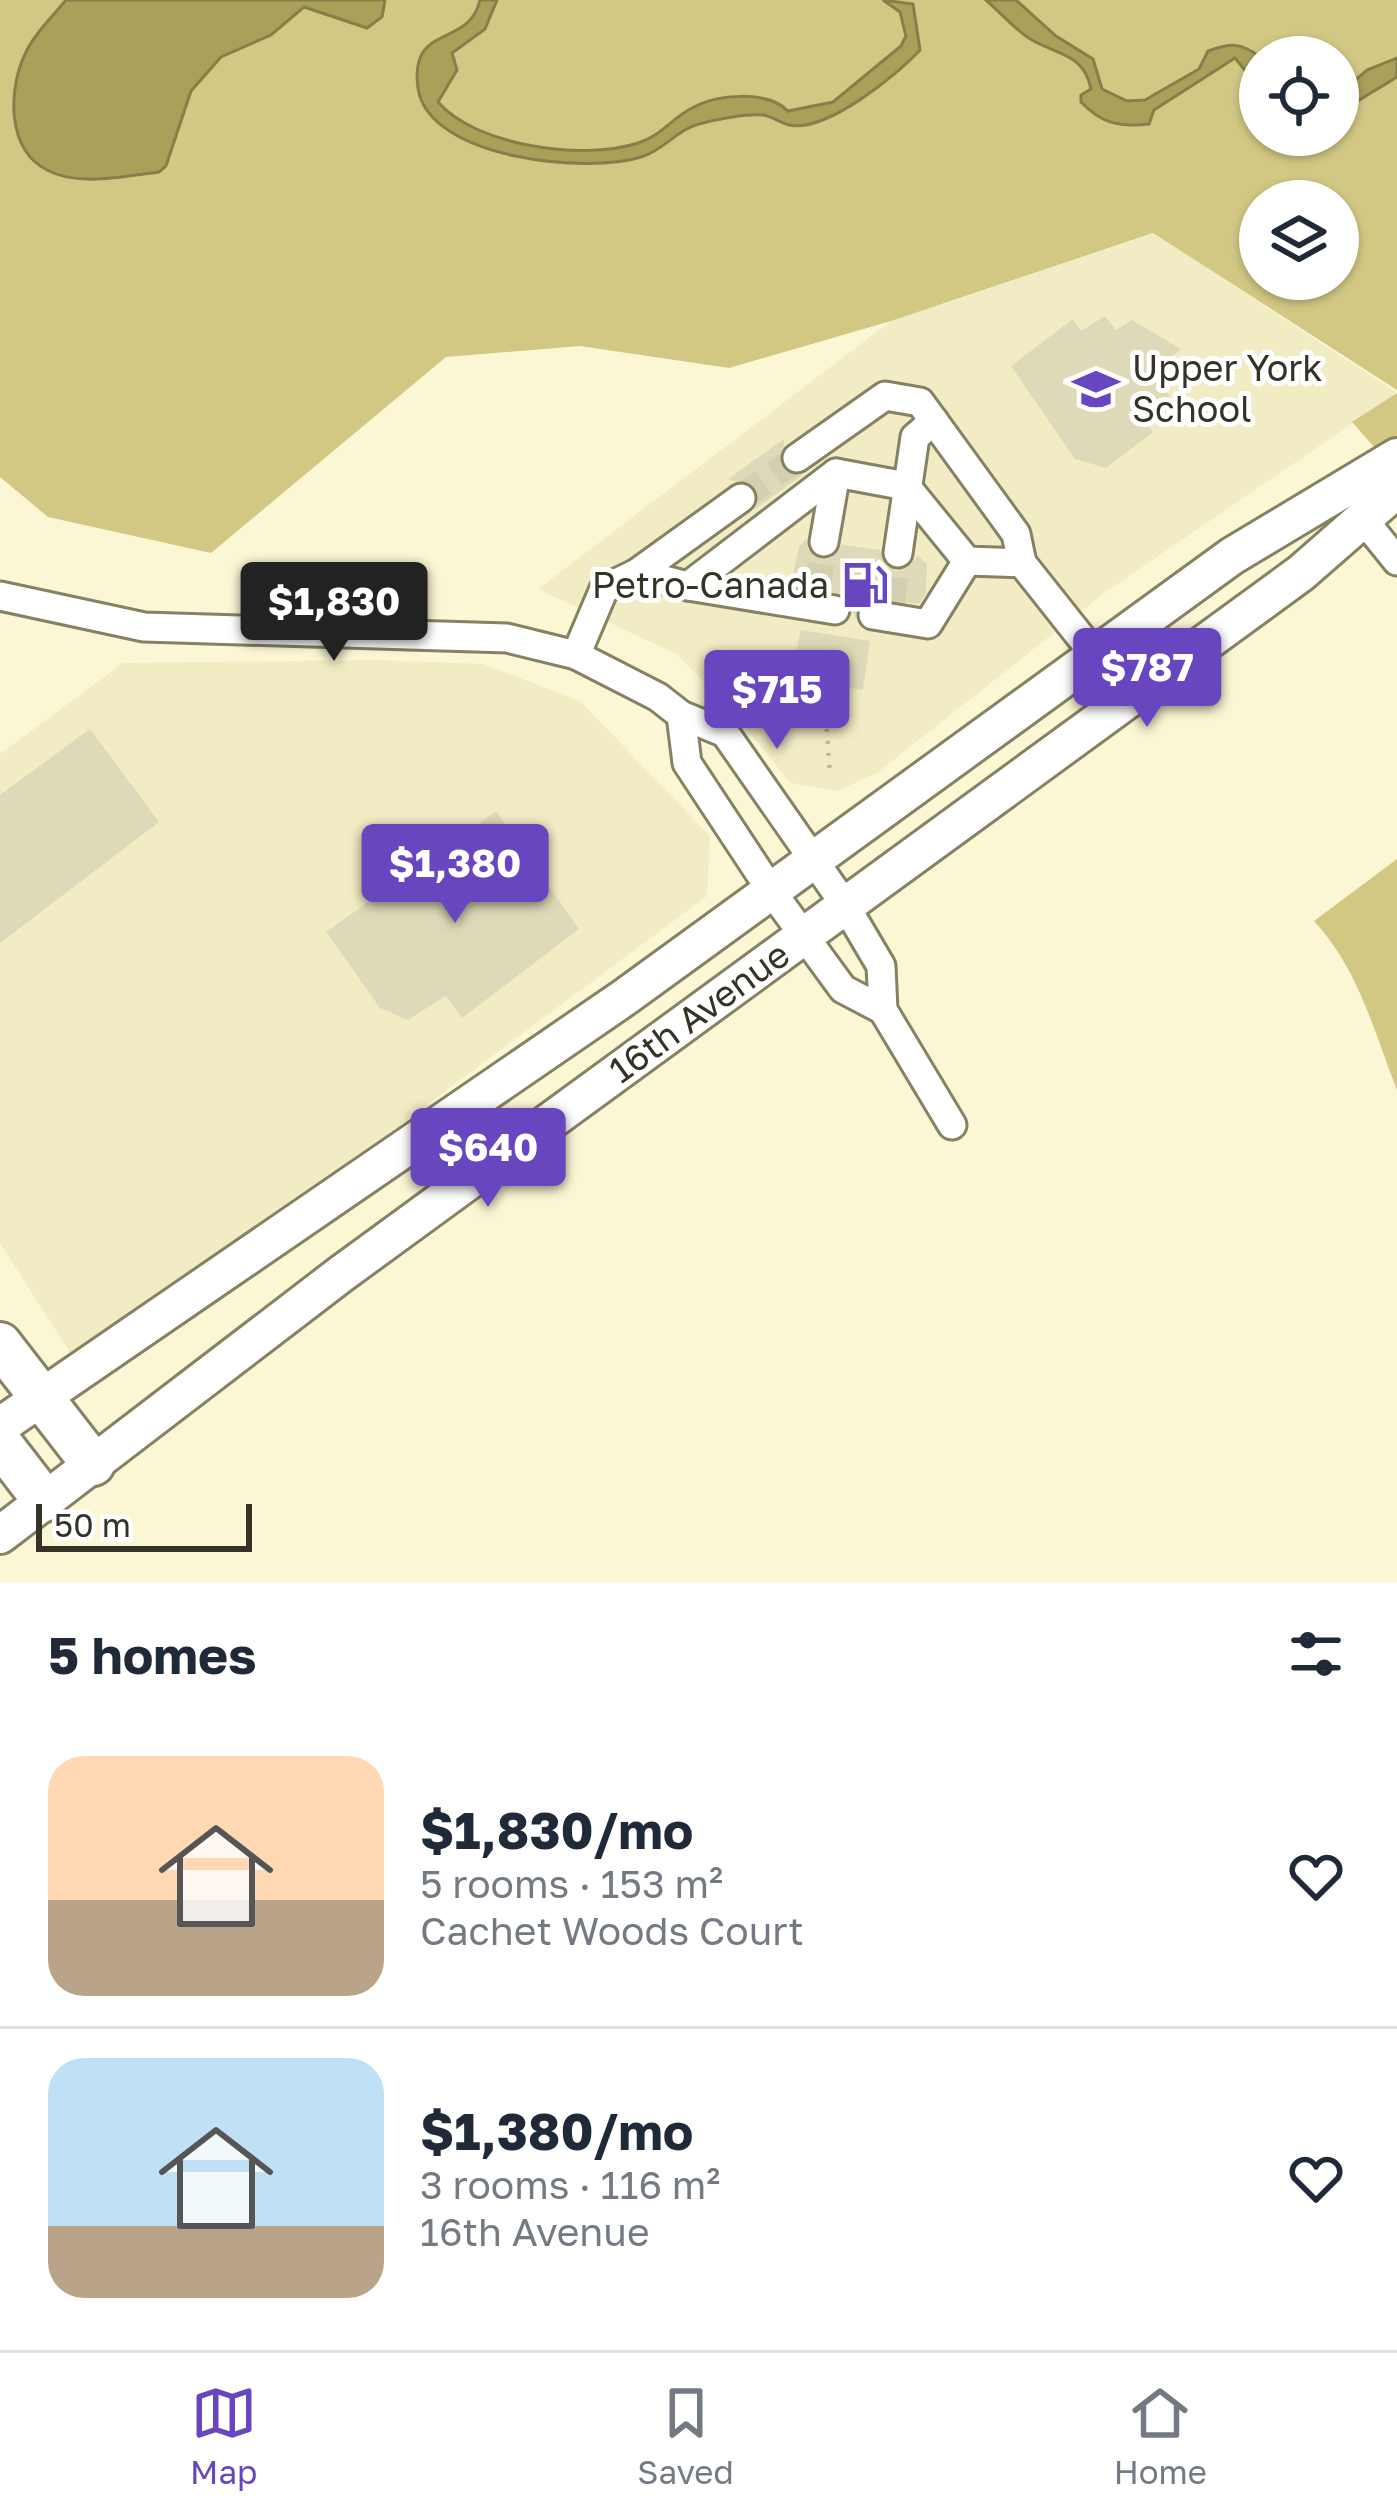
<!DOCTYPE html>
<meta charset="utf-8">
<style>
:root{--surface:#fff;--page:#f2f2f3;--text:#1f2937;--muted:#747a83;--line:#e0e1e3;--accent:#6746bf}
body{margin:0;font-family:"Golos Text",sans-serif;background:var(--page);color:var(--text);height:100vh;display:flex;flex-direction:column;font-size:45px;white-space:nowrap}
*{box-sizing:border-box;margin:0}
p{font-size:39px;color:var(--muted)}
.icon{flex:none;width:66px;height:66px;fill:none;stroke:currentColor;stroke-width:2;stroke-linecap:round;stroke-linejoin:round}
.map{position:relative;height:1582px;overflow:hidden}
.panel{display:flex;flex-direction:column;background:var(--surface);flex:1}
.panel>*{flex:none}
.fabs{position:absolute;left:1239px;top:36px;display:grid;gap:24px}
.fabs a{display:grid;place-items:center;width:120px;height:120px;border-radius:50%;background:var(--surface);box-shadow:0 3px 9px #0004;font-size:60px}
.scale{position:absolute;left:36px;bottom:30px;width:216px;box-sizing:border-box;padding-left:12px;border:6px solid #343326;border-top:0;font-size:33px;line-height:42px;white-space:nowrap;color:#343326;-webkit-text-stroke:9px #fff;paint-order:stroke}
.price{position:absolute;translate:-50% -102px;padding:0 27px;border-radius:12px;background:var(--accent);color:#fff;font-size:39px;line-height:78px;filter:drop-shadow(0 3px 6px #0008)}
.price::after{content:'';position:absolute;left:50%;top:72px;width:36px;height:27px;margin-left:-18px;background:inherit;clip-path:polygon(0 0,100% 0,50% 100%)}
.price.current{background:#222;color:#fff}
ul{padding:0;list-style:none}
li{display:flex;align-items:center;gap:36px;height:300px;padding:0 48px}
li+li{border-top:3px solid var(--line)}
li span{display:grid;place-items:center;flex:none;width:336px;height:240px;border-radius:36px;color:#555}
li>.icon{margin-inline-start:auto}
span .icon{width:144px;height:144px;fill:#fffc;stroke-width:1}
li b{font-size:51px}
h2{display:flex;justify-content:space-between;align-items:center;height:144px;padding:0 48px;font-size:51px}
.menu{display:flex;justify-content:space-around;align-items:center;height:168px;border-top:3px solid var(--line);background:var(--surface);font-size:33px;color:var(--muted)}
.menu a{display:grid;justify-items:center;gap:6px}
.menu .current{color:var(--accent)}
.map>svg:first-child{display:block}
.built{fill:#f1ecc3}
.green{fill:#d2c884;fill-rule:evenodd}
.water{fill:#aaa059;stroke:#877f4a;stroke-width:3}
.building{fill:#dedab9}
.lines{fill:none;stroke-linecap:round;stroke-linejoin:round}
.minor-tunnel{stroke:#d3d0b2;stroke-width:27;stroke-dasharray:27 14;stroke-linecap:butt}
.minor-casing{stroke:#858162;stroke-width:33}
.major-casing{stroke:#858162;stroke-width:42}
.highway-casing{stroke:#858162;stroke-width:48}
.path{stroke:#bab79c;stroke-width:4.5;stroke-dasharray:3 9;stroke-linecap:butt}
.minor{stroke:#fff;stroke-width:27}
.major{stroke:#fff;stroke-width:36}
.highway{stroke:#fff;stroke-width:42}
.labels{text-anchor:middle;stroke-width:10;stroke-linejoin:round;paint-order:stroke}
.poi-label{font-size:36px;fill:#343326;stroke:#fff;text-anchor:start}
.street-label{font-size:36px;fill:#343326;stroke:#fff}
</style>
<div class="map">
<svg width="1397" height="1582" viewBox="0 0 1397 1582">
<rect width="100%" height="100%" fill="#fbf7d5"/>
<g class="built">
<path d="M1154,233L1397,393L1107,591L877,773L837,791L790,783L732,710L676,654L538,589L891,321Z"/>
<path d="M373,660L483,664L580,701L710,836L707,896L78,1365L0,1243V754L123,663Z"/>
</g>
<g class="green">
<path d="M0,0H1397V390L1153,233L891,321L729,368L580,346L446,357L211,553L48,517L0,477ZM1260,57H1338V135H1260ZM1260,201H1338V279H1260Z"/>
<path d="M1397,393V473L1352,422Z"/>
<path d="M1397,859V1090C1373,1029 1359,970 1314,921Z"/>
</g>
<g class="water">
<path d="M66,0H385L382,17L367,28L304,7L271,35L221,57L191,91L166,166L159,172C126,176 78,187 47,170C6,149 8,88 26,52C35,33 53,16 66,0Z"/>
<path d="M480,0H497L485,29L452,53L457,70L438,102C476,146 583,161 638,143C660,137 672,118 692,108C717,94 767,90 788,111L833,102L901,46L906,36L900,12L883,0L913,4L920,50C897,75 826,133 789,125C780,123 772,116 763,115C745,114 717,119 699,124C679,129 664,149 644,156C589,175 428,159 418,88C409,22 469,49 480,0Z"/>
<path d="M986,0H1016L1056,36L1093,59L1102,89L1127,101L1145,100L1199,69L1208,51C1230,43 1241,42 1260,57V89L1235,58L1154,110L1149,124C1119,127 1102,124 1081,102V95L1091,89C1084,54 1058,55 1032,40C1016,31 1001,13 986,0Z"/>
<path d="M1397,58V77L1338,113V95L1367,70Z"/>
</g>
<g class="building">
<path d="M1105,316L1116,330L1132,320L1181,349L1152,373L1177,406L1149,426L1153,432L1106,468L1075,459L1011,366L1073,319L1081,331Z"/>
<path d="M784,439L782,467L791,475L804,474L755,509L759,497L755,487L728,479Z"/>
<path d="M806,539L808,549L820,559L831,558L842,545L880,550L886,566L897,571L906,569L918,556L927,564L926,593L919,604L866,599L858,605L856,619L845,595L791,582L799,547Z"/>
<path d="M801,630L870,641L863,690L790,679Z"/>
<path d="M90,729L159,822L0,943V795Z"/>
<path d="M496,811L579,929L462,1018L446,996L408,1020L380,1008L326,932Z"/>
</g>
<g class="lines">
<g class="minor-tunnel">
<path d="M741,498L797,458"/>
<path d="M817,591L824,542"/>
<path d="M891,604L898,553"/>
</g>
<defs>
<g id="minor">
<path d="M797,458L885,396L920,402L1016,534L1022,563"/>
<path d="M1363,519L1397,561"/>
<path d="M824,542L836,473"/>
<path d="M898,553L915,437L934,421"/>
<path d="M637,573L741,498"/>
<path d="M688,586L835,610"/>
<path d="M0,596L144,627L507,638L576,655L658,697L681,715L725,733L845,905L881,966L883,1010L952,1125"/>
<path d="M873,615L928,624L967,561"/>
<path d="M576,655L604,589L637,573L688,586L836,473L906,486L967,561L1022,563L1095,655"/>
<path d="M681,715L687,763L772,892L843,989L883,1010"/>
</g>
<g id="major">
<path d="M0,1426L625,997L1232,556L1397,457"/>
<path d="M0,1535L341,1274L1301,573L1397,489"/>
</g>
<g id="highway">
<path d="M0,1344L93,1464"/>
<path d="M0,1443L44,1500"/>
</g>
</defs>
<use href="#minor" class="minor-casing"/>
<use href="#major" class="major-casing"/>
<use href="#highway" class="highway-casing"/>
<path class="path" d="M824,693L830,775"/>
<use href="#minor" class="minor"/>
<use href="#major" class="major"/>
<use href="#highway" class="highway"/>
</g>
<defs>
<symbol id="school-bare" viewBox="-9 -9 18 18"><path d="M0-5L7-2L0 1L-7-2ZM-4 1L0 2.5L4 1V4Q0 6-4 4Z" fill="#6746bf" stroke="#fff" stroke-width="2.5" paint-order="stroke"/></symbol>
<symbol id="fuel-bare" viewBox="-9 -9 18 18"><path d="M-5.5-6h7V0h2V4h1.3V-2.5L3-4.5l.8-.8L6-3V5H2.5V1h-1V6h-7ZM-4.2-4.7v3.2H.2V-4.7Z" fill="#6746bf" stroke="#fff" stroke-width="2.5" paint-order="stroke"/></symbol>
</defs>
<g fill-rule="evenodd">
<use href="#school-bare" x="1063" y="356" width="66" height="66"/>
<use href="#fuel-bare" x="832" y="552" width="66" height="66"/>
</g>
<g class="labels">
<g class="poi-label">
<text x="1132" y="381">Upper York<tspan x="1132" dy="41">School</tspan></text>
<text x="829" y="598" text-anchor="end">Petro-Canada</text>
</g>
<g class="street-label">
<text transform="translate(699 1012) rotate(-36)" y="13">16th Avenue</text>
</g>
</g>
</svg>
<div class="fabs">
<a><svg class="icon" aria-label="locate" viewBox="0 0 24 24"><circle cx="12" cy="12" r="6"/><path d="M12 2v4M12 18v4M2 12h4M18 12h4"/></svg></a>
<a><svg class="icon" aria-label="layers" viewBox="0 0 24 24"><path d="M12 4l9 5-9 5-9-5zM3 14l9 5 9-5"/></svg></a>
</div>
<div class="scale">50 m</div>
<b class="price current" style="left:334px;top:664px">$1,830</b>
<b class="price" style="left:1147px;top:730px">$787</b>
<b class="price" style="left:777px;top:752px">$715</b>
<b class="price" style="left:455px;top:926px">$1,380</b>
<b class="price" style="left:488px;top:1210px">$640</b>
</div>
<section class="panel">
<h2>5 homes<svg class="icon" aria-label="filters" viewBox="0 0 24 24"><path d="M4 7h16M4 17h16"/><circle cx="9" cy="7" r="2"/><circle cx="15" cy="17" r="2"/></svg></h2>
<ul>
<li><span style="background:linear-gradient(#ffd9b3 60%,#b9a48a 0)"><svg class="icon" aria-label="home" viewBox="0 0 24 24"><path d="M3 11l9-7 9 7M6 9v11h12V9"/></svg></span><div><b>$1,830/mo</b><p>5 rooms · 153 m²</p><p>Cachet Woods Court</p></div><svg class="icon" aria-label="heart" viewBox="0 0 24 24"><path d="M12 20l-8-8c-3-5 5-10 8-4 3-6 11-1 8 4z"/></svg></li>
<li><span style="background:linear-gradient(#bfe0f5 70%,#b9a48a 0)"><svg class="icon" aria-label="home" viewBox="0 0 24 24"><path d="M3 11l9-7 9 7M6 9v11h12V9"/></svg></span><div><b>$1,380/mo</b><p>3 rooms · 116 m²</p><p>16th Avenue</p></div><svg class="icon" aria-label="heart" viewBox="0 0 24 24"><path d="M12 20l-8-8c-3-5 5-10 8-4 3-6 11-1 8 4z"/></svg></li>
</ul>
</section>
<nav class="menu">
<a class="current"><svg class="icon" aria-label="map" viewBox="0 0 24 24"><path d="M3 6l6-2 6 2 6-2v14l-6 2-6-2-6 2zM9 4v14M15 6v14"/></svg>Map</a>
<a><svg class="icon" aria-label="saved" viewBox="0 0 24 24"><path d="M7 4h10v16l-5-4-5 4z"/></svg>Saved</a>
<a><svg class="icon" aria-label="home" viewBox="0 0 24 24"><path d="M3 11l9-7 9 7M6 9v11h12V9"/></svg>Home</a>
</nav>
